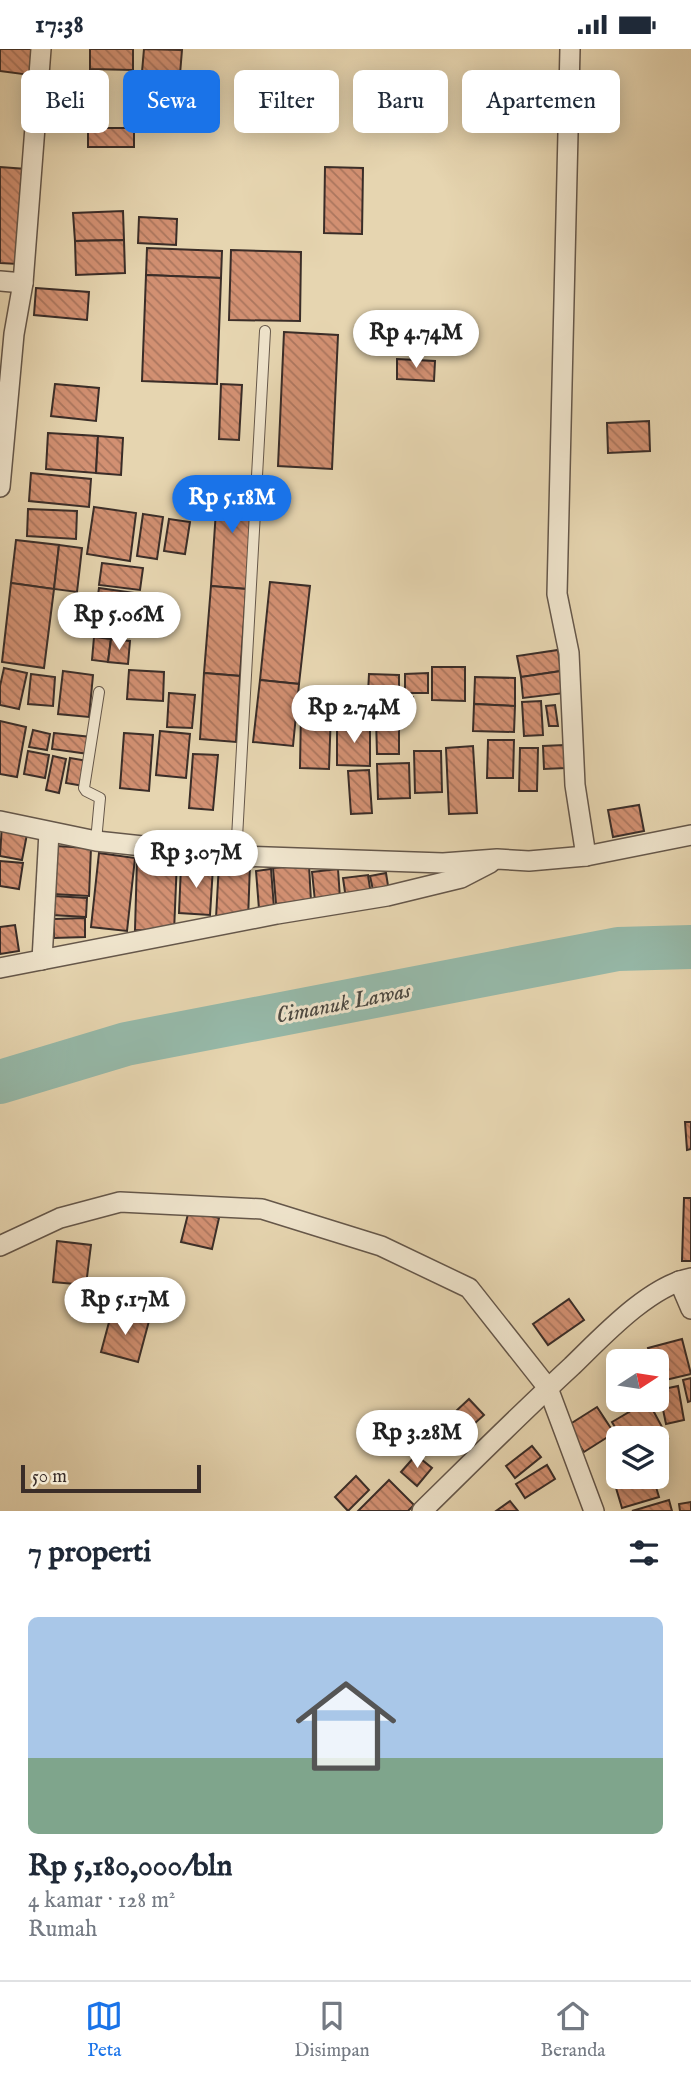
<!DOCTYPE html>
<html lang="id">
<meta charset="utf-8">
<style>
:root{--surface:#fff;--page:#f6f6f7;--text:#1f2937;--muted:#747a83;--line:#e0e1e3;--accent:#1a73e8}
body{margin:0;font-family:"IM FELL English",serif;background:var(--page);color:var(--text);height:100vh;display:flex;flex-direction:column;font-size:26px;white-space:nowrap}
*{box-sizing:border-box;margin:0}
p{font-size:23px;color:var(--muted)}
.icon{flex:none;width:38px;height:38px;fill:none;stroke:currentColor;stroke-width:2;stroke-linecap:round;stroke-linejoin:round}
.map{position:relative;height:1462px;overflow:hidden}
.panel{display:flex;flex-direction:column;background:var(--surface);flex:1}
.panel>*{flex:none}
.hud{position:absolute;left:21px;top:21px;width:649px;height:63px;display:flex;gap:14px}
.needle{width:46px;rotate:78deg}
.fabs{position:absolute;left:606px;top:1300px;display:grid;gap:14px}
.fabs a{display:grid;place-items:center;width:63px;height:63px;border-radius:10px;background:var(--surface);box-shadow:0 4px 18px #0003;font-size:35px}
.scale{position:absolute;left:21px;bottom:18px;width:180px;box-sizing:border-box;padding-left:7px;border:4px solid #3a2d28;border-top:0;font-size:19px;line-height:24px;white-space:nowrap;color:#3a2d28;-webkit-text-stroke:5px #efe4cc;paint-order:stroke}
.price{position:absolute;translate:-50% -60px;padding:0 16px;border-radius:24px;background:#fff;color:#222;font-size:23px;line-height:46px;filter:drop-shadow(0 2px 4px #0008)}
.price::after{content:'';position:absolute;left:50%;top:42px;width:21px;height:16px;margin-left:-10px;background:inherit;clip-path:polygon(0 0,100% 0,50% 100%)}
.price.current{background:var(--accent);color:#fff}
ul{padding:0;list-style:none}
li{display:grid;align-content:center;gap:14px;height:371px;padding:0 28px}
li+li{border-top:2px solid var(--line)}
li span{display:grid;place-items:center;height:217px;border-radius:10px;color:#555}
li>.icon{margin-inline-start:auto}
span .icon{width:126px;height:126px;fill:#fffc;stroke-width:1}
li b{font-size:30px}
h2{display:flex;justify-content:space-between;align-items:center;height:84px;padding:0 28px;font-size:30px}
.pill{padding:0 24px;border-radius:10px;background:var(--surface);box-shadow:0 4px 18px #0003;font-size:24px;line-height:63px}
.pill.current{background:var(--accent);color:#fff}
.status{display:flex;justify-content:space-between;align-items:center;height:49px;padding:0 35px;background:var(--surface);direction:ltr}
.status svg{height:19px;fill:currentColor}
.dock{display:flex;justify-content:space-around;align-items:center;height:98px;border-top:2px solid var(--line);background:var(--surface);font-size:19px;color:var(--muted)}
.dock a{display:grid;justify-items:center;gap:4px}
.dock .current{color:var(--accent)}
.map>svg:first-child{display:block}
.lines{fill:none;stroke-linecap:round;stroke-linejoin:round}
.river{stroke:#96b9a9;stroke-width:44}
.building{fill:url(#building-back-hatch);stroke:#3a2d28;stroke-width:2}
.lane-casing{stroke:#65574a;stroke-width:12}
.street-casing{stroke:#65574a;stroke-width:22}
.lane{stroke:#efe4cc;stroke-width:10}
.street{stroke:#efe4cc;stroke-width:19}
.labels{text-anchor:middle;stroke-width:6;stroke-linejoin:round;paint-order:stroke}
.water-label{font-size:23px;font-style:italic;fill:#4c4942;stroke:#efe4cc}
</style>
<div class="status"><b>17:38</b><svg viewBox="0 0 49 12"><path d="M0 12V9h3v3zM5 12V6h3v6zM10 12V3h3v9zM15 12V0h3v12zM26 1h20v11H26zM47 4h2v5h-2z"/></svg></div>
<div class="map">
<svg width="691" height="1462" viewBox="0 0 691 1462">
<defs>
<pattern id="building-back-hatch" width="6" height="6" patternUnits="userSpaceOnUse" patternTransform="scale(1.75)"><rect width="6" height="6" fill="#d29072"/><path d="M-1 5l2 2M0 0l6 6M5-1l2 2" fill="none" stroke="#ab765e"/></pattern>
</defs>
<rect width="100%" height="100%" fill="#e6d5b0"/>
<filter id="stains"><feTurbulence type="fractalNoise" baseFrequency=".00286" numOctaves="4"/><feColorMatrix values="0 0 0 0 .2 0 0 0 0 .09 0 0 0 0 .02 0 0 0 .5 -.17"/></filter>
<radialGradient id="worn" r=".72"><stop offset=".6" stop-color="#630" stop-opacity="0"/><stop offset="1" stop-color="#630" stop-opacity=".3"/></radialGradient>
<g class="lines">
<path class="river" d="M0,1033L126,995L618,900L691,898"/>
</g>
<g class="building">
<path d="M0,0H34L30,26L0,22Z"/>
<path d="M90,0H133V21L90,20Z"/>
<path d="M144,0L182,1L180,25L142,23Z"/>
<path d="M141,29H170L171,77H142Z"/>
<rect x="88" y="79" width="46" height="19"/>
<path d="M0,118L26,120L18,215L0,214Z"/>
<path d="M325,118L363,119L362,185L324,184Z"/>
<path d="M123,162L124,191L75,192L73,164Z"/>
<path d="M139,168L177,170L176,196L138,194Z"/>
<path d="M124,191L125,224L76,226L75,192Z"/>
<path d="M147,199L222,202L221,229L146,226Z"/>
<path d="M231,201L301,203L300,272L229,271Z"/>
<path d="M146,226L221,229L217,335L142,332Z"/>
<path d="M36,239L89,243L87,271L34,266Z"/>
<path d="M284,283L338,286L332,420L278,417Z"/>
<path d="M397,310L435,312L434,332L397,330Z"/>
<path d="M55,335L99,339L96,372L51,367Z"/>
<path d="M221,335L242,336L239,391L219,390Z"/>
<path d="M649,372L650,402L608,404L607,374Z"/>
<path d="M48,384L98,387L96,424L46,420Z"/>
<path d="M98,387L123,389L121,426L96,424Z"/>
<path d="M31,424L91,430L89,458L29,452Z"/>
<path d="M218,431L253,434L246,540L211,537Z"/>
<path d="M94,458L136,464L130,512L87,505Z"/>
<path d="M28,460L77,462L76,490L27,487Z"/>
<path d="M143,465L163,468L157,510L137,507Z"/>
<path d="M169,470L190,473L185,505L164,502Z"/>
<path d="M16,491L59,496L54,540L11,534Z"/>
<path d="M59,496L82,499L77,543L54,540Z"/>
<path d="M102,514L143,519L140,541L99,536Z"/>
<path d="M270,533L310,537L299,635L260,631Z"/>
<path d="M11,534L54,540L44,619L2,613Z"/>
<path d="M211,537L246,540L240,627L204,624Z"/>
<path d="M99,539L135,544L129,588L93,582Z"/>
<path d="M94,588L111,590L108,613L92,611Z"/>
<path d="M111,590L130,592L128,615L108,613Z"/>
<path d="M558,601L561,622L521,628L517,607Z"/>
<path d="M432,618H465V652L432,651Z"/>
<path d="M4,619L27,624L19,660L0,656V637Z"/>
<path d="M129,621L164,623L163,652L127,650Z"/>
<path d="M63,622L93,626L89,668L58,665Z"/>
<path d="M561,622L565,644L523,649L521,628Z"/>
<path d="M204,624L240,627L236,693L200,690Z"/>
<path d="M428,624V644H405V625Z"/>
<path d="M31,625L55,628L53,657L28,655Z"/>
<path d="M369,625L399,626V645L368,644Z"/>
<path d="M475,628L515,629V657L474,655Z"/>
<path d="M260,631L299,635L293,697L253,693Z"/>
<path d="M169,644L195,646L192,679L167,678Z"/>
<path d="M373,648H413L412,664H373Z"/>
<path d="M541,652L543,686L524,687L522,653Z"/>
<path d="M474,655L515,657L514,683L473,682Z"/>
<path d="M555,656L558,677H549L546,657Z"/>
<path d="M301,661L331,662L329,720L300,719Z"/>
<path d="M376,669H399V705H377Z"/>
<path d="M0,672L26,678L17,728L0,725Z"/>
<path d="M337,676H370V717L337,716Z"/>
<path d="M33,681L50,685L47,701L29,698Z"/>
<path d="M160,682L190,685L186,729L156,726Z"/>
<path d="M54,684L91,688L89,705L52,700Z"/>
<path d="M124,684L153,686L149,742L120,739Z"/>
<path d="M488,691H514L513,729H487Z"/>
<path d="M564,696L566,719L544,720L543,697Z"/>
<path d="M473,697L477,764L449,765L446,699Z"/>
<path d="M520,699H538L537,742H519Z"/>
<path d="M28,702L49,706L45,729L24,725Z"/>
<path d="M414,702H441L442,743L415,744Z"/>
<path d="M193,705L218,706L213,761L189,759Z"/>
<path d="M53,707L66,710L59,744L46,741Z"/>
<path d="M70,709L88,712L84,737L66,734Z"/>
<path d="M409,714L410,749L378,750L377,715Z"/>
<path d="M369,721L372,764L351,765L348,722Z"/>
<path d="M639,756L644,782L613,788L608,761Z"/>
<path d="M2,775L28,780L22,811L0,807Z"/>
<path d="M55,797L91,799L89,847L52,845Z"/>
<path d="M99,804L135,809L127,882L91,878Z"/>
<path d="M137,810L177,811L174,883L135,881Z"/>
<path d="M0,812L23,814L19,840L0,837Z"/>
<path d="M219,814L250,815L248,871L216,869Z"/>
<path d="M309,816L311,852L276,855L273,819Z"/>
<path d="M181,817L213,818L210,866L179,864Z"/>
<path d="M271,820L274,859L259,860L256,822Z"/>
<path d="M338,820L340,849L315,852L312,823Z"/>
<path d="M386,824L389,843L374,846L370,827Z"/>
<path d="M368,826L371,846L346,850L343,829Z"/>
<path d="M54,847L87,849L86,868L52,866Z"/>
<path d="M85,869V888L54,889V870Z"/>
<path d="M15,876L19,902L0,905V878Z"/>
<path d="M685,1073H691V1100L687,1101Z"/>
<path d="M684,1149H691V1212H682Z"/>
<path d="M189,1161L219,1169L212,1200L181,1193Z"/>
<path d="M57,1192L91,1196L86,1236L53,1233Z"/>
<path d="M569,1250L584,1271L548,1296L533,1275Z"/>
<path d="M112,1262L149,1272L138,1313L101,1303Z"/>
<path d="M682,1290L691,1325L657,1333L656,1312H652L648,1299Z"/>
<path d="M691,1329V1352L688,1353L683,1331Z"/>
<path d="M678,1337L684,1371L666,1375L659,1341Z"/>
<path d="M618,1341V1351H634L619,1361L610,1347Z"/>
<path d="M469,1350L484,1366L454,1393L440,1377Z"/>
<path d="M648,1352L668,1389L656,1396V1390H622L612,1373Z"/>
<path d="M597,1358L614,1384L584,1403L567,1377Z"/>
<path d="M532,1397L541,1408L515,1429L506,1417Z"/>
<path d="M416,1406L432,1419L417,1437L401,1423Z"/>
<path d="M547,1416L555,1430L525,1449L516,1435Z"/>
<path d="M356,1427L369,1441L348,1462L335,1448Z"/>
<path d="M653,1428L659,1448L622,1459L616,1439Z"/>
<path d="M389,1431L414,1456L408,1462H358Z"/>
<path d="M669,1451L672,1462H632Z"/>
<path d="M510,1452L518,1462H496Z"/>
<path d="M691,1453V1462H680L679,1455Z"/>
</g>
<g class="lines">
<defs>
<g id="lane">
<path d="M96,792L100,749L86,742L84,739L99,643"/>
<path d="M236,807L265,282"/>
</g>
<g id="street">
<path d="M570,0L557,545L569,604L575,736L586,807"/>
<path d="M0,232L23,234"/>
<path d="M0,438L14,285L23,234L41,0"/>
<path d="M0,772L96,792L236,807L443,814L497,810L529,812L586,807L691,786"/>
<path d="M42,911L49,783"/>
<path d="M0,919L277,865L387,847L461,829L490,814"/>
<path d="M0,1197L60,1169L120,1153L262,1160L381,1197L469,1239L548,1339L594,1462"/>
<path d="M679,1232L691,1260"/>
<path d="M422,1462C472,1413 521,1364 572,1317C602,1288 649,1237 691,1229"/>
</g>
</defs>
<use href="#lane" class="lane-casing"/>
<use href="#street" class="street-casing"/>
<use href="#lane" class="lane"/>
<use href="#street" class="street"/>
</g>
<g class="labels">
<g class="water-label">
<text transform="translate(343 953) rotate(-11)" y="8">Cimanuk Lawas</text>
</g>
</g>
<rect width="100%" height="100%" filter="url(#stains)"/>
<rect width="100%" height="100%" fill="url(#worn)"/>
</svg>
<div class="fabs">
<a><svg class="needle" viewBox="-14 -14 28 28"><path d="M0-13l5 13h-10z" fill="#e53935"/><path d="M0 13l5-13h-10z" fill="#747a83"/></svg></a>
<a><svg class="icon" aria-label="layers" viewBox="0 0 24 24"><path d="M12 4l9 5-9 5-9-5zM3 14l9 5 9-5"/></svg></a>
</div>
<div class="scale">50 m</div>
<b class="price" style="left:416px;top:321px">Rp 4.74M</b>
<b class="price current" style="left:232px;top:486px">Rp 5.18M</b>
<b class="price" style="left:119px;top:603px">Rp 5.06M</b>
<b class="price" style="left:354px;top:696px">Rp 2.74M</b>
<b class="price" style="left:196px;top:841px">Rp 3.07M</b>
<b class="price" style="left:125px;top:1288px">Rp 5.17M</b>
<b class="price" style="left:417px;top:1421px">Rp 3.28M</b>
<div class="hud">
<a class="pill">Beli</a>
<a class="pill current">Sewa</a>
<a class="pill">Filter</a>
<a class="pill">Baru</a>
<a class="pill">Apartemen</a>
</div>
</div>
<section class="panel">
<h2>7 properti<svg class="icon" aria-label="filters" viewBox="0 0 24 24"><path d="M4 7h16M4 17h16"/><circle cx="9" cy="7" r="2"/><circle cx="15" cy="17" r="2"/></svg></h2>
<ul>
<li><span style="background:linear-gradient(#a9c7e8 65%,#7fa58c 0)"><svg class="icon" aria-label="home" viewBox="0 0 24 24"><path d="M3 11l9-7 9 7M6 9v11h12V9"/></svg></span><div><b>Rp 5,180,000/bln</b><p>4 kamar · 128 m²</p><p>Rumah</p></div></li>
</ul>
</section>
<nav class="dock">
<a class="current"><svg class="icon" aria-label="map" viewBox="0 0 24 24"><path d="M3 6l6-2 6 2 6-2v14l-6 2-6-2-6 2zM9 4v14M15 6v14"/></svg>Peta</a>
<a><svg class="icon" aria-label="saved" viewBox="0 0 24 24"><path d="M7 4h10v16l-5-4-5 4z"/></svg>Disimpan</a>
<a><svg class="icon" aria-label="home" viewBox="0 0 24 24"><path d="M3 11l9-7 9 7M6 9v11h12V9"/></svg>Beranda</a>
</nav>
